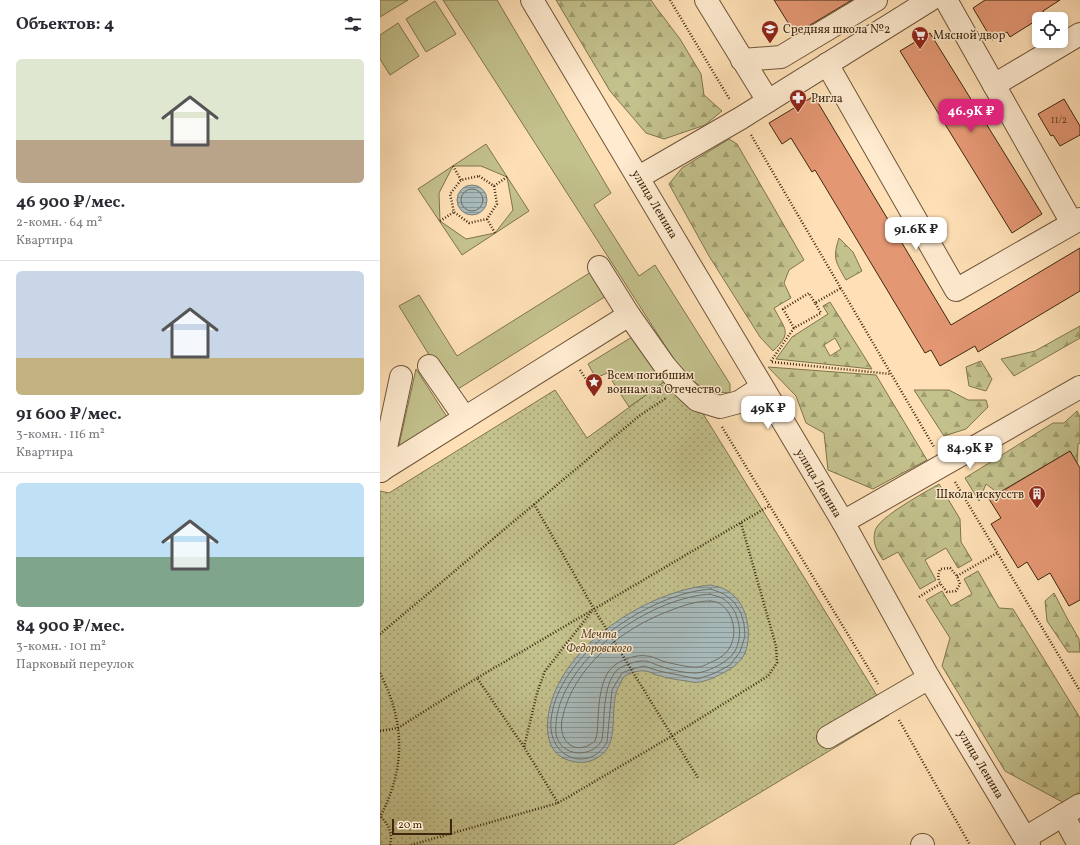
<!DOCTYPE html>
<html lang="ru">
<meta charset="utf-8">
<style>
:root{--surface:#fff;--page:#f2f2f3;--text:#2b2b33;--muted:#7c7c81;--line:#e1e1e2;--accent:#db2777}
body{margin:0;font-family:Vollkorn,serif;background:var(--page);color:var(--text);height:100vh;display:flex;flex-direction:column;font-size:15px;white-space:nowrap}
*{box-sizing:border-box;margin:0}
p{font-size:13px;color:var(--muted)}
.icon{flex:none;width:22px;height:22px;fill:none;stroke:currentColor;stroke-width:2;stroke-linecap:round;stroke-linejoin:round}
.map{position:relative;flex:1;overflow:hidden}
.details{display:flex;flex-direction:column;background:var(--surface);width:380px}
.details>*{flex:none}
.buttons{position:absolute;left:652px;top:12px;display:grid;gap:8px}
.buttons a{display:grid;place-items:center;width:36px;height:36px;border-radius:6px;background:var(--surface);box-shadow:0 2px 6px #0003;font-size:20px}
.scale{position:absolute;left:12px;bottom:10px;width:60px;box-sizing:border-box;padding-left:4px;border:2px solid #3d270e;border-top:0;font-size:11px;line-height:14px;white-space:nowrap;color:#3d270e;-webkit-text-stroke:3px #ffebd0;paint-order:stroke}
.price{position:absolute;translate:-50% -34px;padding:0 9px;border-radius:8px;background:#fff;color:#222;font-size:13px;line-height:26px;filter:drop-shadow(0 1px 2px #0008)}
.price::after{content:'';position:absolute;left:50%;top:24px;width:12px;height:9px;margin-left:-6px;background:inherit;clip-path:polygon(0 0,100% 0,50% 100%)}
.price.on{background:var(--accent);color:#fff}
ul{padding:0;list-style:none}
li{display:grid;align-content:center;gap:8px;height:212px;padding:0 16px}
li+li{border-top:1px solid var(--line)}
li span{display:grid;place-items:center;height:124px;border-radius:6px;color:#555}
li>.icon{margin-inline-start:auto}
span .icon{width:72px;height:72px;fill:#fffc;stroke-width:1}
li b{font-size:17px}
h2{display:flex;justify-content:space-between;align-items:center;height:48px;padding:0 16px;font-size:17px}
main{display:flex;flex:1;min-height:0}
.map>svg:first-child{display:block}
.grass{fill:#c3c18c;stroke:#80744d;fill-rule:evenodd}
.forest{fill:url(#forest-firs);stroke:#80744d;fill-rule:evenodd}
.park{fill:url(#park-dots);stroke:#80744d}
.water{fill:url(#water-rules);stroke:#7d7f76}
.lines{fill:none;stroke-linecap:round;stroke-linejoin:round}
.shore{stroke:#727064;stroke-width:1}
.building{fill:#e49773;stroke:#3d270e}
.minor-casing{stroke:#6e5538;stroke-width:24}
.path{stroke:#3d270e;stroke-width:2.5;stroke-dasharray:1 2;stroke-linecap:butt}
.minor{stroke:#ffebd0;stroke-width:22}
.labels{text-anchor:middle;stroke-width:3;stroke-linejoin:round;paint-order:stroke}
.number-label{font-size:10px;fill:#674327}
.poi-label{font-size:12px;fill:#3d270e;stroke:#ffebd0;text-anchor:start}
.street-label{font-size:12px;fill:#3d270e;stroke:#ffebd0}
.park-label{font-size:12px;font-style:italic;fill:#5e4e2e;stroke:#ffebd0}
</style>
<main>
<section class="details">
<h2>Объектов: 4<svg class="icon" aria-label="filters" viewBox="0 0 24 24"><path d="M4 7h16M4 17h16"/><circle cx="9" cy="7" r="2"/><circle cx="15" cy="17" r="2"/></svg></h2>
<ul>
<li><span style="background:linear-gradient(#dfe7d0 65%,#b9a48a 0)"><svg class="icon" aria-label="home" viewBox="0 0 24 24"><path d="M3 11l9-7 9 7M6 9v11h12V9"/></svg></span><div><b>46 900 ₽/мес.</b><p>2-комн. · 64 m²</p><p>Квартира</p></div></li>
<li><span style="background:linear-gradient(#c9d6e8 70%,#c2b280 0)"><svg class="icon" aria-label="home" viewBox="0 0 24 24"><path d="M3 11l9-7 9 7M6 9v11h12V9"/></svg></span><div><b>91 600 ₽/мес.</b><p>3-комн. · 116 m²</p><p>Квартира</p></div></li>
<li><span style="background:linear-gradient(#bfe0f5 60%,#7fa58c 0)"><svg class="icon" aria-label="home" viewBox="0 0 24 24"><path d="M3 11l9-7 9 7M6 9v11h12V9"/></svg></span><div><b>84 900 ₽/мес.</b><p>3-комн. · 101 m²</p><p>Парковый переулок</p></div></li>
</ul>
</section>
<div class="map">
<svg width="700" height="845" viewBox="0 0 700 845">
<defs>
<pattern id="forest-firs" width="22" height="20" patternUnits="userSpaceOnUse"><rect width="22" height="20" fill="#c3c18c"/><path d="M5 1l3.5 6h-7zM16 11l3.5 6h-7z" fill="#a09d71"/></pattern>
<pattern id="park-dots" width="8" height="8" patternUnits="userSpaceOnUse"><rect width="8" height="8" fill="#c3c18c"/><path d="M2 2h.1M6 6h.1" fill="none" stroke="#a09d71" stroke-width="1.8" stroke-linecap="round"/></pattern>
<pattern id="water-rules" width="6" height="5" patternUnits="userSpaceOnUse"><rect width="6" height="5" fill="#a7babb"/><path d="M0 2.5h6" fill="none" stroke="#899796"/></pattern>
</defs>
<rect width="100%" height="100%" fill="#ffe0b6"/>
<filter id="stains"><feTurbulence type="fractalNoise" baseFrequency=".005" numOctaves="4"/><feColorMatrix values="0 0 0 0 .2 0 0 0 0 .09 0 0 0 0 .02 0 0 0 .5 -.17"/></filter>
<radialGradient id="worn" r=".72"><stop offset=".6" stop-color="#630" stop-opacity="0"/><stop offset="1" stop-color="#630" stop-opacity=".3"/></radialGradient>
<g class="grass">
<path d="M0,0H28L0,17Z"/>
<path d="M63,0H117L231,193L214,205L259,276L275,265L350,384V393L326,391L302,372Z"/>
<path d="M55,1L76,34L46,52L26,19Z"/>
<path d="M18,23L39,56L10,75L0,59V35Z"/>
<path d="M106,144L149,211L82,255L38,189ZM73,166H101L127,177L133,210L115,233L86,239L60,221L59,193Z"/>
<path d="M219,267L234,291L78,389L54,363L19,306L39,295L77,356Z"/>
<path d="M252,337L284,382L249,407L227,373L216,378L208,364Z"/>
<path d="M36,369L69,420L17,454Z"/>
</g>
<g class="forest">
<path d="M176,0H271L275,6L300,39L321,74L324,95L342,111L325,125L284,139L266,133L230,91Z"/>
<path d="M349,139L357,144L424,260L409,270L404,283L411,298L394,308C405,330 413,332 393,351L380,337L329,256L289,184L302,168Z"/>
<path d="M459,238L473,252L482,271L466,280C456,262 452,259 459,238Z"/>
<path d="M450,302L492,369L396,359L412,337L448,314L443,306ZM455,338L461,349L450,356L444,345Z"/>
<path d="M700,326V338L634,376L621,359L655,351Z"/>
<path d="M601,361L612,379L606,391L589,386L586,367Z"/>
<path d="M388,367L496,375L547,460L493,489L448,470L444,433L426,423L416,396Z"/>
<path d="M534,390H569L588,400H606L608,407L586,429L564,436Z"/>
<path d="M697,411L700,417V443L698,444L697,463L690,451L618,493L606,484L599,501L585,478L673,423H684Z"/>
<path d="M559,484L580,519L581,542L592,560L578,568L566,548L545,560L556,580L540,589L518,552L503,560C497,551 492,543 495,531C498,517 546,492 559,484Z"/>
<path d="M598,571L619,608L633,609L700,718V795L686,804L625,771L562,666L570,638L546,600L562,591L571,606L592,594L584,579Z"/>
<path d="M674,593L687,618L699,639L700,652H688L667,621L665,601Z"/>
</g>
<path class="park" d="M284,382L301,387L322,412L509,715L293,845H0V491L9,493L175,390L207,438Z"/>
<g class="water">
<circle cx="92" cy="200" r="15"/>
<path d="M331,585C336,587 342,587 346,590C367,601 373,632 365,653C360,664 348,671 337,676C332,679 325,681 319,682C316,683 311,682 307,681C297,680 287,678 277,675C273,674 269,671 265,671C260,670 249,673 245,676C242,678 241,682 240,684C226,707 244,746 215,759C207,763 199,763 191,761C158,753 166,710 177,687C202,634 274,590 331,585Z"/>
</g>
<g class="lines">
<g class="shore">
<circle cx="92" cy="200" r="11"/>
<path d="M331,589L344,594L354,602L361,613L364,624L365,636L360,652L350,665L335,673L318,679L279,671L264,666L252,669L242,673L232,690L227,742C210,773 168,759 171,721C176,655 270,593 331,589Z"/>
<path d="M330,594C334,596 338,596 342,598C358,607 364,632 356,649C352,658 342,664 333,668C329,670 321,673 316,673C304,673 291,670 280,666C276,665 271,662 266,661C258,660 243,665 237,670C222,686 225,719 222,740C212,759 180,757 176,734C175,723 177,712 181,701C201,647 273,598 330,594Z"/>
<path d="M330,601C333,601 336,602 339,603C353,611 358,633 350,647C346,655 337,660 329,663C326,665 321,667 318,667C309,668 290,663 282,661C277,659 272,656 267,656C258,654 243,659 235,665C217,678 219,714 217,734L215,741C196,757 178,742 182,720C192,668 241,629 289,611C302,606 315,601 330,601Z"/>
</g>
</g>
<g class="building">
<path d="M394,0H472L415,34Z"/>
<path d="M605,0H680L663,11L665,15L630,37L627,32L612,40L593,8Z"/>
<path d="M550,33L662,214L632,233L520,51Z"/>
<path d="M434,96L571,325L700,248V291L598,352L595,346L560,366L551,350L545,353L435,170L432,172L411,138L402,144L389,123Z"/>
<path d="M684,99L700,126V135L680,146L673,135L671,136L658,114Z"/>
<path d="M690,451L700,468V600L689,606L670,573L658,580L647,562L638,568L611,524L621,518L609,499Z"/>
</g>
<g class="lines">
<defs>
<g id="minor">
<path d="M152,0L463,522L549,678L649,845"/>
<path d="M326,0L388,101"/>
<path d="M566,0L692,223"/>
<path d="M362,60L401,57L496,0"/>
<path d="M447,64L576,290L700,219"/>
<path d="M614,85L700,34"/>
<path d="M259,177L361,118L550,0"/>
<path d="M219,267L249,315L285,366L303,387L317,400L340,407L359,402L382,387"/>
<path d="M49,366L85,418"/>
<path d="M0,471L249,315"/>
<path d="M1,471L21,377"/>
<path d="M463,522L700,387"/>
<path d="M448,737L549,678"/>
<path d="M683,815L699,845"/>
<path d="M645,838L700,805"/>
<path d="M542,845H543"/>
</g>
</defs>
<use href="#minor" class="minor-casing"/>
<g class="path">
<path d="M290,0L350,100"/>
<path d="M371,135L554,447"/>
<path d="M73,166L81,180"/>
<path d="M99,176L114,186L117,204L107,219L89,223L74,212L70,194L81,180Z"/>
<path d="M114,186L127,177"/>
<path d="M107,219L115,233"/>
<path d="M60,221L74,212"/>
<path d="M414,328L403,309L429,293L435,303"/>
<path d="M391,361L414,328L441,313L435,303L461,288"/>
<path d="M392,362L511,374"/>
<path d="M200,370L209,384"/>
<path d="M342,427L498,684"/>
<path d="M575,482L700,691"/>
<path d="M154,504L214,609L318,778"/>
<path d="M570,568L577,576L580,584L576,591L567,592C560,583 556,580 560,569Z"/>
<path d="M577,576L617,553"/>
<path d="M539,597L560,584"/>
<path d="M0,634L259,416L286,398"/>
<path d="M0,673C25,722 26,768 0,817"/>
<path d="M519,720L590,845"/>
<path d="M0,731L18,728L97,678"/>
<path d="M144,747L157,693L165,671L212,611"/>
<path d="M178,803L144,747L97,678L389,506"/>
<path d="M1,817C9,825 13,834 10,845"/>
<path d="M31,845L178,803L292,736L388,676L397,663L396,646L361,523"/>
</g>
<use href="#minor" class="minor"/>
</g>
<defs>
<symbol id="school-pin" viewBox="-11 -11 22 30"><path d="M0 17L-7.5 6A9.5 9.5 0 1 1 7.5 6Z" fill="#8f2418" stroke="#ffebd0"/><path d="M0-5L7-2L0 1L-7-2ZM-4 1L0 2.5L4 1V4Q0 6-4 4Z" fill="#fff"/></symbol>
<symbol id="supermarket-pin" viewBox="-11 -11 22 30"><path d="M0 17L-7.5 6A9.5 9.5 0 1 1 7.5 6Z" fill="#8f2418" stroke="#ffebd0"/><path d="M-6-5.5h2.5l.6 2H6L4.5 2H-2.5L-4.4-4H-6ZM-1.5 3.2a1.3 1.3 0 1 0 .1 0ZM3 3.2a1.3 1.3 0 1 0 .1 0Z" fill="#fff"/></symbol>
<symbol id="pharmacy-pin" viewBox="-11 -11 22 30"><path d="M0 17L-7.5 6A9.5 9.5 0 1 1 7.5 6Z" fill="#8f2418" stroke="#ffebd0"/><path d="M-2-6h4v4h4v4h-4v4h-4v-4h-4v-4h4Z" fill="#fff"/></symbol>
<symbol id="sight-pin" viewBox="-11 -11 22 30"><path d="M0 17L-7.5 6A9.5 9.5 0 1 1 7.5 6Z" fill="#8f2418" stroke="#ffebd0"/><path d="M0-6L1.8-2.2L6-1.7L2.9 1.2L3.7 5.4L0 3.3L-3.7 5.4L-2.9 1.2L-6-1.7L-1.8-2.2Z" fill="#fff"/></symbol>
<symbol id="building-pin" viewBox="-11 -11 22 30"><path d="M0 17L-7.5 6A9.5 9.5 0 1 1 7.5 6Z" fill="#8f2418" stroke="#ffebd0"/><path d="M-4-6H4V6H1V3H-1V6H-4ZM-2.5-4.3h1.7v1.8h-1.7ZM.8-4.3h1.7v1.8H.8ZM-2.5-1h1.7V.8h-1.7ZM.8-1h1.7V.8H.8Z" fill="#fff"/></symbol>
</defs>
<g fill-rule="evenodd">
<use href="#school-pin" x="380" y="19" width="20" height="27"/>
<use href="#supermarket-pin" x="530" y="25" width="20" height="27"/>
<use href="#pharmacy-pin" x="408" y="88" width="20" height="27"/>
<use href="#sight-pin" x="204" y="372" width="20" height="27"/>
<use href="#building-pin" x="647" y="484" width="20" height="27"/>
</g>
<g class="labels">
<g class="number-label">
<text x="679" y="123">11/2</text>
</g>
<g class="poi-label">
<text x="403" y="33">Средняя школа №2</text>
<text x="553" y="39">Мясной двор</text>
<text x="431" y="102">Ригла</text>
<text x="227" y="379">Всем погибшим<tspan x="227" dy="14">воинам за Отечество</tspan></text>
<text x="644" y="498" text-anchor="end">Школа искусств</text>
</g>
<g class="street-label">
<text transform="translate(275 204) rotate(59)" y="4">улица Ленина</text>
<text transform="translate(439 483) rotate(59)" y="4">улица Ленина</text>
<text transform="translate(601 764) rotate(59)" y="4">улица Ленина</text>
</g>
<g class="park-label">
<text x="219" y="638">Мечта<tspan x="219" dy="14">Федоровского</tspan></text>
</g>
</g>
<rect width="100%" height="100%" filter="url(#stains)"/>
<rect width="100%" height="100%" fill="url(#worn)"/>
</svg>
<div class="buttons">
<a><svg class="icon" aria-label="locate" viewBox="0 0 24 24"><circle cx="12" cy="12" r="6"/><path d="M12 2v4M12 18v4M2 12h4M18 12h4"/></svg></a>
</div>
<div class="scale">20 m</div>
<b class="price on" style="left:591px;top:133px">46.9K ₽</b>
<b class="price" style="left:536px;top:251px">91.6K ₽</b>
<b class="price" style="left:388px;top:430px">49K ₽</b>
<b class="price" style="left:590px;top:470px">84.9K ₽</b>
</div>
</main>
